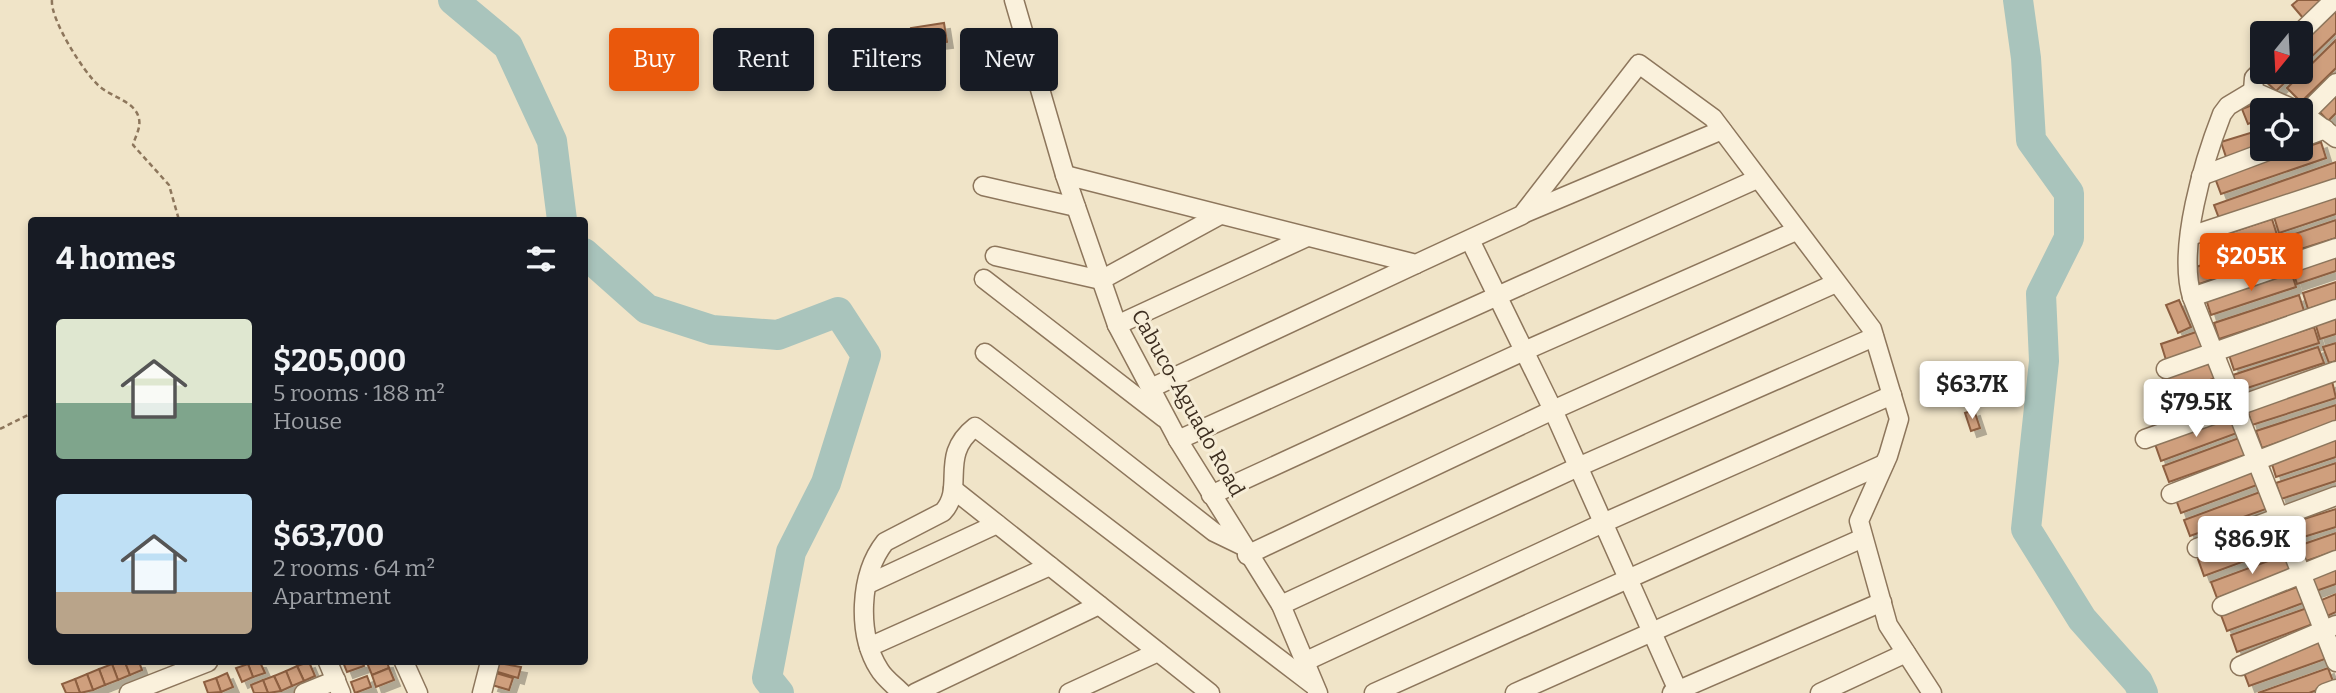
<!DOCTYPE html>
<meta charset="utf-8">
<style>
:root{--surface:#171b24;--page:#20242c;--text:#f1f3f6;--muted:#9ea1a6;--accent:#ea580c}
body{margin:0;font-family:Bitter,serif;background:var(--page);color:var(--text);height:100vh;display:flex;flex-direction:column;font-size:26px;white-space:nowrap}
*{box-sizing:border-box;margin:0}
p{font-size:23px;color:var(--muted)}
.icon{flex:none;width:38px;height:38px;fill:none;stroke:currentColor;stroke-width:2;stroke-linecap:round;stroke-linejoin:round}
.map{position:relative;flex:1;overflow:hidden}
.details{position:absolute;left:28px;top:217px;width:560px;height:448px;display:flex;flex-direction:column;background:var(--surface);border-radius:7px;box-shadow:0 4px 10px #0003}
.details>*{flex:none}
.top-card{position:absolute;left:609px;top:28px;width:665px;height:63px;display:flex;gap:14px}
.needle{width:46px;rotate:198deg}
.tools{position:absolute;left:2250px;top:21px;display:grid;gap:14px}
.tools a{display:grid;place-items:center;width:63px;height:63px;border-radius:7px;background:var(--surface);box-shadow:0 4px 10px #0003;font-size:35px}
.price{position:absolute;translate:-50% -60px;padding:0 16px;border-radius:7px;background:#fff;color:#222;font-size:23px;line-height:46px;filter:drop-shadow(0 2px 4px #0008)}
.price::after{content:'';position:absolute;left:50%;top:42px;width:21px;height:16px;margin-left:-10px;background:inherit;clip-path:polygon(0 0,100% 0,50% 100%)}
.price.on{background:var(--accent);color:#fff}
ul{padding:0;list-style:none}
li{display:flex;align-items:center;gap:21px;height:175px;padding:0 28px}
li span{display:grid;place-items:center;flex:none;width:196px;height:140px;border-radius:7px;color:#555}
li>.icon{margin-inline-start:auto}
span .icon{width:84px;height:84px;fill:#fffc;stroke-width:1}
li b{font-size:30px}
h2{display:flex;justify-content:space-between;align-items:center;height:84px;padding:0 28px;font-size:30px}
.pill{padding:0 24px;border-radius:7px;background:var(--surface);box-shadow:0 4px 10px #0003;font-size:24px;line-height:63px}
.pill.on{background:var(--accent);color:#fff}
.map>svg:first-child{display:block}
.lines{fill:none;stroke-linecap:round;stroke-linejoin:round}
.river{stroke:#a9c4bc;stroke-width:30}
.building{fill:#cf9f7d;stroke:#8d5f41;stroke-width:2;filter:url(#shadow)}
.minor-casing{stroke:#8d765c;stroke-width:21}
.path{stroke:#8d765c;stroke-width:2.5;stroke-dasharray:5 3.5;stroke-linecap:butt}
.minor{stroke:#faf1dc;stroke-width:18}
.labels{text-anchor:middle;stroke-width:6;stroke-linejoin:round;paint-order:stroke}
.street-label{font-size:21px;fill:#3d2e20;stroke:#f7eed8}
</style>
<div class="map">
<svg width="2336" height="693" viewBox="0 0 2336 693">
<defs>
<filter id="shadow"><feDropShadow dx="6" dy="6" stdDeviation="0" flood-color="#0004"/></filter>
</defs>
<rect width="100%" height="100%" fill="#f0e4c8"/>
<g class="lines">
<g class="river">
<path d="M453,0L508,46L552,141L562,220"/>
<path d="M2018,0L2026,58L2031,140L2069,193V238L2041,294L2044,361L2026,529L2082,619L2138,682L2143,693"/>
<path d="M584,253L647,309L712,330L778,335L838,312L866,355L826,483L791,552L767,678L779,693"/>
</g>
</g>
<g class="building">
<path d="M2298,0H2323L2303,18L2292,5Z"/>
<path d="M2336,5V33L2301,67V39Z"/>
<path d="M944,23L947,42L914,46L911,28Z"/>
<path d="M2336,40V68L2301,102L2287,88Z"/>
<path d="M2267,72H2296L2276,91L2261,77Z"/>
<path d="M2336,87V113L2328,121L2315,107Z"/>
<path d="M2260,102L2263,118L2248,124L2242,109Z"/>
<path d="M2263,129V145L2226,157L2221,142Z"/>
<path d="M2321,142L2326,158L2221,194L2215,178Z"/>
<path d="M2336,162V179L2220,221L2214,205Z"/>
<path d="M2336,197V214L2279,233L2274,217Z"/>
<path d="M2272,219L2277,235L2209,257L2204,241Z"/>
<path d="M2336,220V238L2285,254L2280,239Z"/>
<path d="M2279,240L2284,256L2199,284L2193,268Z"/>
<path d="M2336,253V271L2297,284L2292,268Z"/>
<path d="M2291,271L2296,287L2211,315L2206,299Z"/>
<path d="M2336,282V300L2308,309L2303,293Z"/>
<path d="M2299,295L2304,311L2219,339L2214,323Z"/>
<path d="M2179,300L2191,327L2178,333L2166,305Z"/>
<path d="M2336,316V334L2320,339L2315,323Z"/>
<path d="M2314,327L2319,343L2234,370L2229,355Z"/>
<path d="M2199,331L2205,346L2166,360L2161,344Z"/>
<path d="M2336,343V361L2329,363L2323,347Z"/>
<path d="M2318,347L2324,363L2238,391L2233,375Z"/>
<path d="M2211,363L2216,378L2168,394L2163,378Z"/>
<path d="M2332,381L2336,398L2252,425L2247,409Z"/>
<path d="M2219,384L2225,401L2159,424L2153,407Z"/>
<path d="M2336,405V423L2262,448L2256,431Z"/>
<path d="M1974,410L1980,428L1971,431L1965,413Z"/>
<path d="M2231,417L2237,433L2161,461L2155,444Z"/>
<path d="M2239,438L2245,455L2169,482L2163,466Z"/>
<path d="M2336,440V457L2276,477L2271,461Z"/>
<path d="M2336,463V481L2281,499L2276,483Z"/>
<path d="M2251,469L2257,485L2181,513L2175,497Z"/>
<path d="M2260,492L2266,509L2190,536L2184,520Z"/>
<path d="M2336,509V527L2297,539L2291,523Z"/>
<path d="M2274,531L2280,548L2204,576L2198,559Z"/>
<path d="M2336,533V551L2303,562L2298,546Z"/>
<path d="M2287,554L2293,571L2217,598L2211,582Z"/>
<path d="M2336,566V584L2316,591L2311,575Z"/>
<path d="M2297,587L2303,603L2227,631L2221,615Z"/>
<path d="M2336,594V612L2325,617L2319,601Z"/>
<path d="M2307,608L2313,624L2237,652L2231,635Z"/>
<path d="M2319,642L2325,659L2249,686L2243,670Z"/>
<path d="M119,662H125L130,675L118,680L112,664Z"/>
<path d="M125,662H139L142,670L130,675Z"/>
<path d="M252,662H260L265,673L253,677L248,664Z"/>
<path d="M309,662L315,676L304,681L297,666Z"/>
<path d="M343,662H362L364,666L347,672Z"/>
<path d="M387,662L389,668L372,675L367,663Z"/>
<path d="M493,662L521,667L518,678L491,670Z"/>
<path d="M112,664L118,680L105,685L99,669Z"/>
<path d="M248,664L253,677L242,682L236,668Z"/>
<path d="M297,666L304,681L292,686L286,671Z"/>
<path d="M389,668L394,680L376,687L372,675Z"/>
<path d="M2328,668L2334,684L2309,693H2258Z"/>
<path d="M99,669L105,685L93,690L87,674Z"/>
<path d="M286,671L292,686L281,691L274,676Z"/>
<path d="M227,673L233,687L221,692L216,678Z"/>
<path d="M496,673L513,678L509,690L492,685Z"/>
<path d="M87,674L93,690L80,693L75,679Z"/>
<path d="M274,676L281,691L268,693L263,680Z"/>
<path d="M367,676L371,687L355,693L351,682Z"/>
<path d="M216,678L221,692L208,693L204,682Z"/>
<path d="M75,679L80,693H66L62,684Z"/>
<path d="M263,680L268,693H254L251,685Z"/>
</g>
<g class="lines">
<defs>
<g id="minor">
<path d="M1014,0L1065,175L1117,325L1178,440L1281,605L1318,693"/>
<path d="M2300,33L2334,0"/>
<path d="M2253,91L2254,78L2263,69"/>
<path d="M2296,110L2253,91L2228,106L2222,114C2204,160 2177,248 2192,297L2336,662"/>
<path d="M2301,112L2336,138"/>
<path d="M2305,114L2336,83"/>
<path d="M2301,138L2325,129"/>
<path d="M1065,175L1416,264L1522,215L1639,64L1713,118L1872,329L1899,419L1888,456L1859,521L1888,625L1932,693"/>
<path d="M2201,176L2273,149"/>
<path d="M983,186L1076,207"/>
<path d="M1525,213L1722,130"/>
<path d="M2190,236L2336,188"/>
<path d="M1470,240L1553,410L1679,693"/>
<path d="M995,256L1101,280L1220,215"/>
<path d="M984,279L1164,418"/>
<path d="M2192,297L2336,248"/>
<path d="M1117,325L1307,237"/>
<path d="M985,353L1214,532L1243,546"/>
<path d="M2166,369L2336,309"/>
<path d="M1151,388L1416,264"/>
<path d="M2145,439L2336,371"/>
<path d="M1178,440L1757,179"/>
<path d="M953,489L1210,693"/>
<path d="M2171,494L2336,430"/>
<path d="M1211,495L1524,351L1796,231"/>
<path d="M2197,548L2336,496"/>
<path d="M1247,555L1553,410L1836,283"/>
<path d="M868,584L997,524"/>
<path d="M1281,605L1578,467L1874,337"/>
<path d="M2222,606L2336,560"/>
<path d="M869,647L1050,566"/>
<path d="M328,662L341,693"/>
<path d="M404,662L418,693"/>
<path d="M1304,662L1603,523L1892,395"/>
<path d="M2240,666L2336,625"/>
<path d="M129,693L208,662"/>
<path d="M304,693L336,680"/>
<path d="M482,693L490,662"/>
<path d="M902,693C895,686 884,678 879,669C857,634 859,575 885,542L943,512C966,487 938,456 975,427L1312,684"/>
<path d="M915,693L1099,605"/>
<path d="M1069,693L1158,652"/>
<path d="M1374,693L1884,464"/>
<path d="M1515,693L1863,538"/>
<path d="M1672,693L1882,602"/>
<path d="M1820,693L1906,653"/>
<path d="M2325,693L2336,689"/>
</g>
</defs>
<use href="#minor" class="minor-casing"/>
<g class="path">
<path d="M52,0C50,19 83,71 98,85C110,97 136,101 139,119C141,128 135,137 133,145L169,185L179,220"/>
<path d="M0,429L32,413"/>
</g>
<use href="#minor" class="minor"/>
</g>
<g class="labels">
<g class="street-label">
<text transform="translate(1188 403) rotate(61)" y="7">Cabuco-Aguado Road</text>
</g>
</g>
</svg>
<div class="tools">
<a><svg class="needle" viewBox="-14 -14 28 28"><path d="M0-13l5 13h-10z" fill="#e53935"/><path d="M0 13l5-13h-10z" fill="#9ea1a6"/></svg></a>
<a><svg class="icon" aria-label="locate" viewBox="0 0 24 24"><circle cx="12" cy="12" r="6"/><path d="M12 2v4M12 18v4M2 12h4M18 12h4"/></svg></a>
</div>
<b class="price on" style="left:2251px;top:293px">$205K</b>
<b class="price" style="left:1972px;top:421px">$63.7K</b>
<b class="price" style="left:2196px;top:439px">$79.5K</b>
<b class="price" style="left:2252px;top:576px">$86.9K</b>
<div class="top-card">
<a class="pill on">Buy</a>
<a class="pill">Rent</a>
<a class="pill">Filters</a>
<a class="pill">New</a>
</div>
<section class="details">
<h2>4 homes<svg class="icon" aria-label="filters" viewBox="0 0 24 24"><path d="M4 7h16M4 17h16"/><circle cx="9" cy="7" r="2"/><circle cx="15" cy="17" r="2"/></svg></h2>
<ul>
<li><span style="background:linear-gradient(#dfe7d0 60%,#7fa58c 0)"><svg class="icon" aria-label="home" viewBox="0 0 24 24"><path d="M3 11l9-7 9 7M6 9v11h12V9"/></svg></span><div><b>$205,000</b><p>5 rooms · 188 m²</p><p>House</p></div></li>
<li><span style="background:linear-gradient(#bfe0f5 70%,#b9a48a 0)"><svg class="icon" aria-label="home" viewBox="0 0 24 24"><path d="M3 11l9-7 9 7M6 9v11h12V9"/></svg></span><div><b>$63,700</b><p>2 rooms · 64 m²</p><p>Apartment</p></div></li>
</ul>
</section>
</div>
